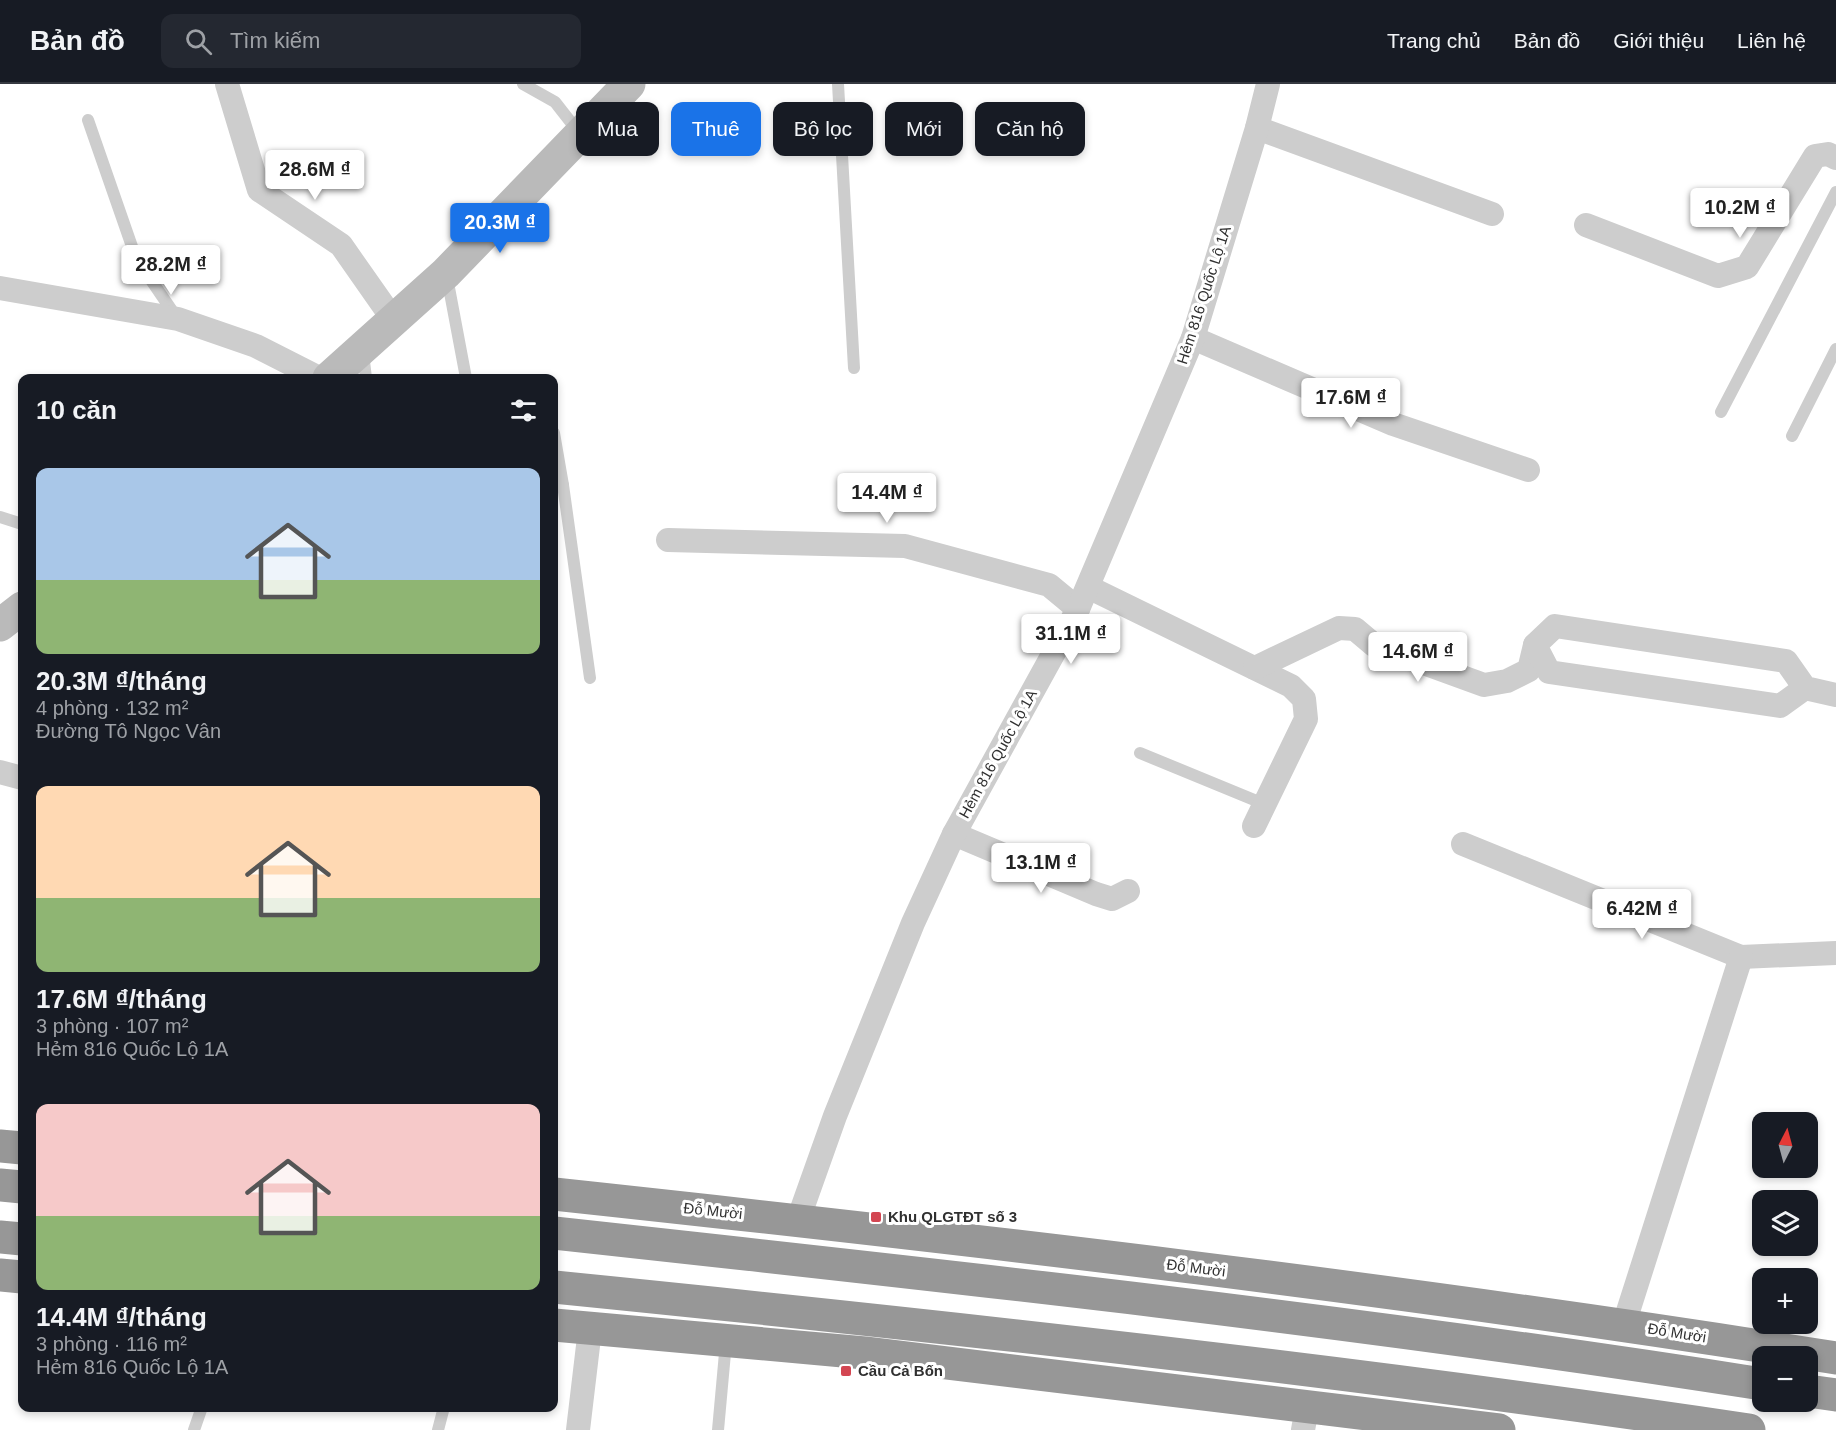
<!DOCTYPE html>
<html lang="vi">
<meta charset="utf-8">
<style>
:root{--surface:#171b24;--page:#242831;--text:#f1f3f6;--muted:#9ea1a6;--line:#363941;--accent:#1a73e8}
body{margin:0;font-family:Helvetica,sans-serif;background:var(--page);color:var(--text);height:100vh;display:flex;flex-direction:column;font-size:22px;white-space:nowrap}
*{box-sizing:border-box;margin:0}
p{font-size:20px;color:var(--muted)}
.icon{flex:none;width:33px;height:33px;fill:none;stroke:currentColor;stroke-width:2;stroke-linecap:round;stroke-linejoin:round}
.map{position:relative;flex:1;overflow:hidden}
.sheet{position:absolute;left:18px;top:290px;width:540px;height:1038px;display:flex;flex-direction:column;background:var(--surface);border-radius:12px;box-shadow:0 3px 9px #0003}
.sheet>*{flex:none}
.hud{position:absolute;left:576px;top:18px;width:570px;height:54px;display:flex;gap:12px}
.needle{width:39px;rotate:6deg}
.fabs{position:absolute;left:1752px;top:1028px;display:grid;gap:12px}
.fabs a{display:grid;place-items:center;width:66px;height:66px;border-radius:12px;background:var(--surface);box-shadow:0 3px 9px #0003;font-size:30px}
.price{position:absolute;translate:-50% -51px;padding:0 14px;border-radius:6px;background:#fff;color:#222;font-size:20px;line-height:39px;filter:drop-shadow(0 2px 3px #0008)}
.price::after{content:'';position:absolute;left:50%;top:36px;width:18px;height:14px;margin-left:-9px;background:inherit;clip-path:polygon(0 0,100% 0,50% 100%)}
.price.on{background:var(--accent);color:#fff}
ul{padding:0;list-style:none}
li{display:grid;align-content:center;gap:12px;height:318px;padding:0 18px}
li span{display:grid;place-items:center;height:186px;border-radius:12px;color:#555}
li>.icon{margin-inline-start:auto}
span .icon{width:108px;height:108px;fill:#fffc;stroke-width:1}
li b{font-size:26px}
h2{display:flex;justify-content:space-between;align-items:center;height:72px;padding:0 18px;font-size:26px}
.chip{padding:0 21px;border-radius:12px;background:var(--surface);box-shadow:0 3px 9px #0003;font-size:21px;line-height:54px}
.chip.on{background:var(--accent);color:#fff}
header{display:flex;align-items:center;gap:36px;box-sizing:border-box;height:84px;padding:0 30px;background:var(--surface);border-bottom:2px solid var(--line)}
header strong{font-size:28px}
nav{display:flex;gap:33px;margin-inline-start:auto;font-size:21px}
.search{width:420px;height:54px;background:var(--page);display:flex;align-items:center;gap:15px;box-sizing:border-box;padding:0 21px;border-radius:12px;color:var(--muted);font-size:22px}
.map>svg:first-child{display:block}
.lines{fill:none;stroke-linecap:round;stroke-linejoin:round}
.lane{stroke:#cdcdcd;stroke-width:12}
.street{stroke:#cdcdcd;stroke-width:24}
.secondary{stroke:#bababa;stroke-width:33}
.highway{stroke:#979797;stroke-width:33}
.poi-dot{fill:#d34652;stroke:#fff;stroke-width:2}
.labels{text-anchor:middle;stroke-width:6;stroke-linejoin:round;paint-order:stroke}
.street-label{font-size:15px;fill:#303030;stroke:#fff}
.poi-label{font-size:15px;font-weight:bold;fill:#303030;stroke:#fff;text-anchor:start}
</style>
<header>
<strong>Bản đồ</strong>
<div class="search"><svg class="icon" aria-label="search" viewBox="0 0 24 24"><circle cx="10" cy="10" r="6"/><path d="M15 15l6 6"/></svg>Tìm kiếm</div>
<nav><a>Trang chủ</a><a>Bản đồ</a><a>Giới thiệu</a><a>Liên hệ</a></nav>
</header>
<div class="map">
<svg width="1836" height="1346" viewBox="0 0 1836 1346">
<rect width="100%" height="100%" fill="#fff"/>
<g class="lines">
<g class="lane">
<path d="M523,0L555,18L580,50"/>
<path d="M838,0L854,284"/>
<path d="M88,36L136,174L177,234"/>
<path d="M447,193L466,294"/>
<path d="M363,269L366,294"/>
<path d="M1721,328L1836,108"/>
<path d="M554,349L563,401"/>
<path d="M1792,352L1836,265"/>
<path d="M554,402L563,401L590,594"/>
<path d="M0,433L22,440"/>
<path d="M1140,669L1264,720"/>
<path d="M194,1346L202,1323"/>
<path d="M438,1346L444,1323"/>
<path d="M718,1346L726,1258"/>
</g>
<g class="street">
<path d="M227,0L259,106L341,161L395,238"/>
<path d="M1257,44L1492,130"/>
<path d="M1586,141L1718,192L1747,183L1815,72L1828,70L1836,74"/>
<path d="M0,204L178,235L256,262L319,294"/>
<path d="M1193,254L1393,340L1528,386"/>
<path d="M668,456L905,462L1049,501L1078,525"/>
<path d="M1088,503L1291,602L1304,615L1306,635L1254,742"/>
<path d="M1255,584L1339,544L1355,545L1374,561L1484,601L1507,597L1529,586L1535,561"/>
<path d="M1805,604L1780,622L1549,588L1535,561L1555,542L1786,577L1805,604L1836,611"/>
<path d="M0,688L22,694"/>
<path d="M954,750L1096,810L1112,815L1128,807"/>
<path d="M1463,760L1741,873L1836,869"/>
<path d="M798,1136L835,1032L913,839L954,750L1078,525L1193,254L1257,44L1268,0"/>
<path d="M1624,1240L1741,873"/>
<path d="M578,1346L590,1245"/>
<path d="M1303,1346L1307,1324"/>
</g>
<g class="secondary">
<path d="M329,294L446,189L629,0"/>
<path d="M0,541L22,524"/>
</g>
<g class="highway">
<path d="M0,1062L22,1064"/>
<path d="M0,1101L22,1103"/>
<path d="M554,1110C982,1156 1410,1206 1836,1274"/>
<path d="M554,1149C958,1193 1361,1237 1762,1300"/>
<path d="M0,1153L22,1155"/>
<path d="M0,1191L22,1193"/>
<path d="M554,1203C953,1243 1352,1287 1749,1346"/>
<path d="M554,1241L865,1269L1499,1346"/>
<path d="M1808,1307L1836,1311"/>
</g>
</g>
<g class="poi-dot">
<rect x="870" y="1127" width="12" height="12" rx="3"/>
<rect x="840" y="1281" width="12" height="12" rx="3"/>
</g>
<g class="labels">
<g class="street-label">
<text transform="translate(1204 211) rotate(-72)" y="5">Hẻm 816 Quốc Lộ 1A</text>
<text transform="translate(998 670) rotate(-61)" y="5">Hẻm 816 Quốc Lộ 1A</text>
<text transform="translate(713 1127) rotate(6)" y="5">Đỗ Mười</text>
<text transform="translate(1196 1184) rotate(7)" y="5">Đỗ Mười</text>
<text transform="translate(1677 1249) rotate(9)" y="5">Đỗ Mười</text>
</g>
<g class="poi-label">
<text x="888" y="1138">Khu QLGTĐT số 3</text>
<text x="858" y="1292">Cầu Cả Bốn</text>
</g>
</g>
</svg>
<div class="fabs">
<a><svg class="needle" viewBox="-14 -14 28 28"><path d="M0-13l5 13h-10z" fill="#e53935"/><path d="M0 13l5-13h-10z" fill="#9ea1a6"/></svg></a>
<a><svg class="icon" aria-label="layers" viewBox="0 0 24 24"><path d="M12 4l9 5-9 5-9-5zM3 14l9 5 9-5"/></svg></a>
<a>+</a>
<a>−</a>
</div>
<b class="price" style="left:315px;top:117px">28.6M ₫</b>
<b class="price" style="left:1740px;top:155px">10.2M ₫</b>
<b class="price on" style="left:500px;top:170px">20.3M ₫</b>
<b class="price" style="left:171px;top:212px">28.2M ₫</b>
<b class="price" style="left:1351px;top:345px">17.6M ₫</b>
<b class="price" style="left:887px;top:440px">14.4M ₫</b>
<b class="price" style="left:1071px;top:581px">31.1M ₫</b>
<b class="price" style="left:1418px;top:599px">14.6M ₫</b>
<b class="price" style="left:1041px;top:810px">13.1M ₫</b>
<b class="price" style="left:1642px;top:856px">6.42M ₫</b>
<div class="hud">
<a class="chip">Mua</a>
<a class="chip on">Thuê</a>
<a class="chip">Bộ lọc</a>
<a class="chip">Mới</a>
<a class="chip">Căn hộ</a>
</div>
<section class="sheet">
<h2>10 căn<svg class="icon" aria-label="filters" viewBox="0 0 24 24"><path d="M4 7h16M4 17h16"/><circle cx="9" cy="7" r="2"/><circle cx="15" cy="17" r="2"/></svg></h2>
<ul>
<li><span style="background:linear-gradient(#a9c7e8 60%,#8fb573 0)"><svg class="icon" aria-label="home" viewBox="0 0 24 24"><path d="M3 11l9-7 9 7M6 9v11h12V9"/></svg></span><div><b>20.3M ₫/tháng</b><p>4 phòng · 132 m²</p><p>Đường Tô Ngọc Vân</p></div></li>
<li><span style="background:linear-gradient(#ffd9b3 60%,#8fb573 0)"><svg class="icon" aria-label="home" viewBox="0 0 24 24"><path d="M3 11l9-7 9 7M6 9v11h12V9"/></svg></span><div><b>17.6M ₫/tháng</b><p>3 phòng · 107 m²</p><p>Hẻm 816 Quốc Lộ 1A</p></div></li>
<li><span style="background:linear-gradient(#f6c9c9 60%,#8fb573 0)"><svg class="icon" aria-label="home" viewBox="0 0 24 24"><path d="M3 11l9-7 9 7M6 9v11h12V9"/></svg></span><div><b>14.4M ₫/tháng</b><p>3 phòng · 116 m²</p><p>Hẻm 816 Quốc Lộ 1A</p></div></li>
</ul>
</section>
</div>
